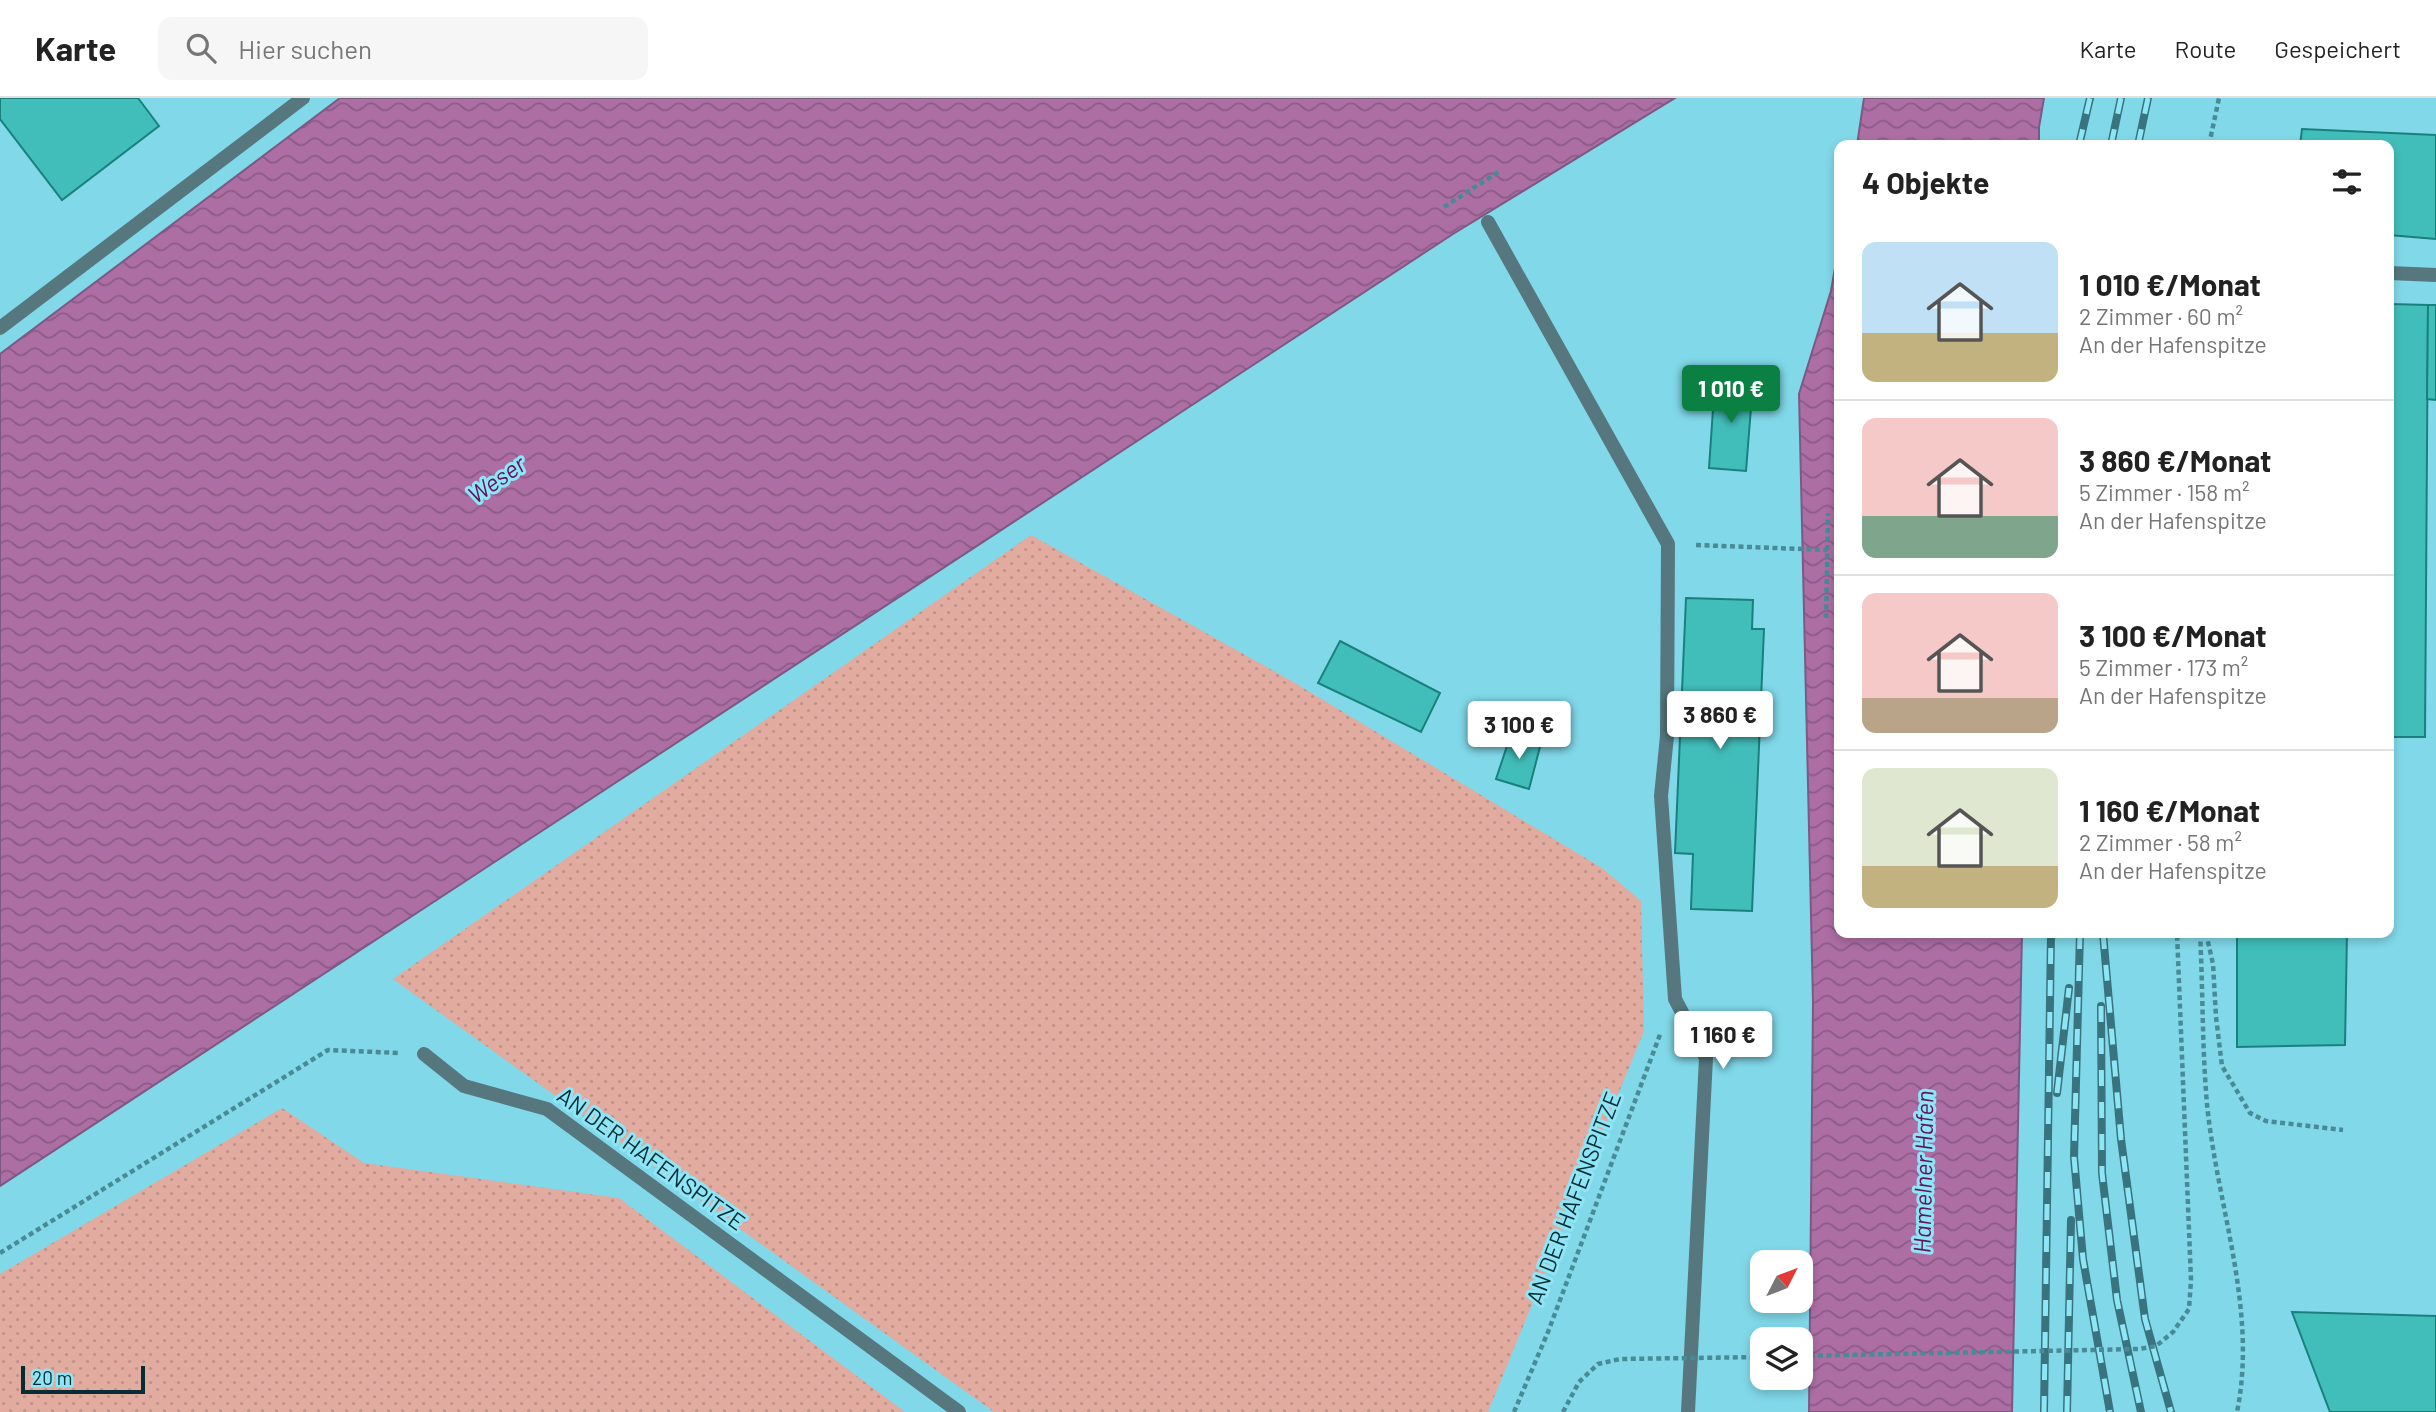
<!DOCTYPE html>
<html lang="de">
<meta charset="utf-8">
<style>
:root{--surface:#fff;--page:#f6f6f6;--text:#222;--muted:#767676;--line:#e0e0e0;--accent:#0b8043}
body{margin:0;font-family:Barlow,sans-serif;background:var(--page);color:var(--text);height:100vh;display:flex;flex-direction:column;font-size:26px;white-space:nowrap}
*{box-sizing:border-box;margin:0}
p{font-size:23px;color:var(--muted)}
.icon{flex:none;width:38px;height:38px;fill:none;stroke:currentColor;stroke-width:2;stroke-linecap:round;stroke-linejoin:round}
.map{position:relative;flex:1;overflow:hidden}
.drawer{position:absolute;left:1834px;top:42px;width:560px;height:798px;display:flex;flex-direction:column;background:var(--surface);border-radius:14px;box-shadow:0 4px 10px #0003}
.drawer>*{flex:none}
.needle{width:46px;rotate:48deg}
.fabs{position:absolute;left:1750px;top:1152px;display:grid;gap:14px}
.fabs a{display:grid;place-items:center;width:63px;height:63px;border-radius:14px;background:var(--surface);box-shadow:0 4px 10px #0003;font-size:35px}
.scale{position:absolute;left:21px;bottom:18px;width:124px;box-sizing:border-box;padding-left:7px;border:4px solid #062d34;border-top:0;font-size:19px;line-height:24px;white-space:nowrap;color:#062d34;-webkit-text-stroke:5px #8ee5f6;paint-order:stroke}
.price{position:absolute;translate:-50% -60px;padding:0 16px;border-radius:7px;background:#fff;color:#222;font-size:23px;line-height:46px;filter:drop-shadow(0 2px 4px #0008)}
.price::after{content:'';position:absolute;left:50%;top:42px;width:21px;height:16px;margin-left:-10px;background:inherit;clip-path:polygon(0 0,100% 0,50% 100%)}
.price.selected{background:var(--accent);color:#fff}
ul{padding:0;list-style:none}
li{display:flex;align-items:center;gap:21px;height:175px;padding:0 28px}
li+li{border-top:2px solid var(--line)}
li span{display:grid;place-items:center;flex:none;width:196px;height:140px;border-radius:14px;color:#555}
li>.icon{margin-inline-start:auto}
span .icon{width:84px;height:84px;fill:#fffc;stroke-width:1}
li b{font-size:30px}
h2{display:flex;justify-content:space-between;align-items:center;height:84px;padding:0 28px;font-size:30px}
header{display:flex;align-items:center;gap:42px;box-sizing:border-box;height:98px;padding:0 35px;background:var(--surface);border-bottom:2px solid var(--line)}
header strong{font-size:33px}
nav{display:flex;gap:38px;margin-inline-start:auto;font-size:24px}
.search{width:490px;height:63px;background:var(--page);display:flex;align-items:center;gap:18px;box-sizing:border-box;padding:0 24px;border-radius:14px;color:var(--muted);font-size:26px}
.map>svg:first-child{display:block}
.grass{fill:url(#grass-dots)}
.water{fill:url(#water-waves);stroke:#7b5a82;stroke-width:2}
.building{fill:#42beba;stroke:#1a807d;stroke-width:2}
.lines{fill:none;stroke-linecap:round;stroke-linejoin:round}
.path{stroke:#498a97;stroke-width:4.5;stroke-dasharray:5 3.5;stroke-linecap:butt}
.service{stroke:#56777e;stroke-width:14}
.minor{stroke:#56777e;stroke-width:14}
.rail-casing{stroke:#38737e;stroke-width:8}
.rail{stroke:#8ee5f6;stroke-width:5;stroke-dasharray:16;stroke-linecap:butt}
.path-bridge{stroke:#498a97;stroke-width:4.5;stroke-dasharray:5 3.5;stroke-linecap:butt}
.labels{text-anchor:middle;stroke-width:6;stroke-linejoin:round;paint-order:stroke}
.street-label{font-size:23px;fill:#062d34;stroke:#8ee5f6}
.water-label{font-size:24px;font-style:italic;fill:#62155b;stroke:#8ee5f6}
</style>
<header>
<strong>Karte</strong>
<div class="search"><svg class="icon" aria-label="search" viewBox="0 0 24 24"><circle cx="10" cy="10" r="6"/><path d="M15 15l6 6"/></svg>Hier suchen</div>
<nav><a>Karte</a><a>Route</a><a>Gespeichert</a></nav>
</header>
<div class="map">
<svg width="2436" height="1314" viewBox="0 0 2436 1314">
<defs>
<pattern id="grass-dots" width="8" height="8" patternUnits="userSpaceOnUse" patternTransform="scale(1.75)"><rect width="8" height="8" fill="#e1ab9f"/><path d="M2 2h.1M6 6h.1" fill="none" stroke="#c0938a" stroke-width="1.8" stroke-linecap="round"/></pattern>
<pattern id="water-waves" width="16" height="10" patternUnits="userSpaceOnUse" patternTransform="scale(1.75)"><rect width="16" height="10" fill="#ad6ea4"/><path d="M0 5q4-4 8 0t8 0" fill="none" stroke="#8b5b86"/></pattern>
</defs>
<rect width="100%" height="100%" fill="#81d8e9"/>
<g class="grass">
<path d="M1031,437L1295,585L1602,770L1641,803L1644,933L1488,1314H994L393,881Z"/>
<path d="M282,1010L364,1065L619,1100L905,1314H0V1176Z"/>
</g>
<g class="water">
<path d="M340,0H1675L1453,136L0,1088V256Z"/>
<path d="M1864,0H2044L2039,29V47H1857Z"/>
<path d="M1839,147V835H2022L2012,1314H1809L1813,904L1799,296L1831,193Z"/>
</g>
<g class="building">
<path d="M0,0H138L159,28L62,102L0,21Z"/>
<path d="M2302,31L2436,37V141L2389,137V47H2300Z"/>
<path d="M2389,206L2428,207L2425,639H2389Z"/>
<path d="M2428,207H2436V302L2427,301Z"/>
<path d="M1715,282L1753,284L1746,373L1709,370Z"/>
<path d="M1686,500L1753,502L1752,531H1764L1752,813L1691,811L1693,756L1675,755Z"/>
<path d="M1340,543L1440,595L1421,634L1318,585Z"/>
<path d="M1512,633L1541,645L1529,691L1496,681Z"/>
<path d="M2237,835H2347L2345,947L2237,949Z"/>
<path d="M2292,1214L2436,1218V1314H2330Z"/>
</g>
<g class="lines">
<g class="path">
<path d="M2209,47L2219,0"/>
<path d="M1444,109L1500,73"/>
<path d="M1696,447L1828,452"/>
<path d="M1826,520L1828,415"/>
<path d="M2200,835C2203,892 2202,949 2207,1006C2217,1108 2258,1212 2237,1314"/>
<path d="M2206,835L2213,866L2216,919L2222,968L2250,1015L2266,1023L2343,1032"/>
<path d="M0,1155L328,952L399,955"/>
<path d="M1801,1258L1844,1257"/>
<path d="M1514,1314L1548,1234L1661,934"/>
</g>
<g class="service">
<path d="M1488,124L1668,446L1667,638"/>
<path d="M0,230L303,0"/>
</g>
<g class="minor">
<path d="M2389,175L2436,177"/>
<path d="M1667,638L1661,698L1675,901L1706,960L1688,1314"/>
<path d="M424,956L464,988L547,1011L959,1314"/>
</g>
<defs>
<g id="rail">
<path d="M2079,47L2090,0"/>
<path d="M2111,47L2121,0"/>
<path d="M2138,47L2148,0"/>
<path d="M2080,835L2074,1059L2083,1161L2110,1314"/>
<path d="M2103,835L2121,1041L2145,1221L2171,1314"/>
<path d="M2101,908L2102,1075L2117,1202L2141,1314"/>
<path d="M2057,995L2069,890"/>
<path d="M2044,1314L2051,835"/>
<path d="M2067,1314L2071,1122"/>
</g>
</defs>
<use href="#rail" class="rail-casing"/>
<use href="#rail" class="rail"/>
<g class="path-bridge">
<path d="M1844,1257L2139,1251L2156,1248L2173,1234L2189,1211L2191,1182L2177,835"/>
<path d="M1563,1314L1579,1284L1598,1266L1620,1261L1762,1259"/>
</g>
</g>
<g class="labels">
<g class="street-label">
<text transform="translate(651 1061) rotate(36)" y="8">AN DER HAFENSPITZE</text>
<text transform="translate(1574 1100) rotate(-69)" y="8">AN DER HAFENSPITZE</text>
</g>
<g class="water-label">
<text transform="translate(497 382) rotate(-35)" y="8">Weser</text>
<text transform="translate(1924 1074) rotate(-89)" y="8">Hamelner Hafen</text>
</g>
</g>
</svg>
<div class="fabs">
<a><svg class="needle" viewBox="-14 -14 28 28"><path d="M0-13l5 13h-10z" fill="#e53935"/><path d="M0 13l5-13h-10z" fill="#767676"/></svg></a>
<a><svg class="icon" aria-label="layers" viewBox="0 0 24 24"><path d="M12 4l9 5-9 5-9-5zM3 14l9 5 9-5"/></svg></a>
</div>
<div class="scale">20 m</div>
<b class="price selected" style="left:1731px;top:327px">1 010 €</b>
<b class="price" style="left:1720px;top:653px">3 860 €</b>
<b class="price" style="left:1519px;top:663px">3 100 €</b>
<b class="price" style="left:1723px;top:973px">1 160 €</b>
<section class="drawer">
<h2>4 Objekte<svg class="icon" aria-label="filters" viewBox="0 0 24 24"><path d="M4 7h16M4 17h16"/><circle cx="9" cy="7" r="2"/><circle cx="15" cy="17" r="2"/></svg></h2>
<ul>
<li><span style="background:linear-gradient(#bfe0f5 65%,#c2b280 0)"><svg class="icon" aria-label="home" viewBox="0 0 24 24"><path d="M3 11l9-7 9 7M6 9v11h12V9"/></svg></span><div><b>1 010 €/Monat</b><p>2 Zimmer · 60 m²</p><p>An der Hafenspitze</p></div></li>
<li><span style="background:linear-gradient(#f6c9c9 70%,#7fa58c 0)"><svg class="icon" aria-label="home" viewBox="0 0 24 24"><path d="M3 11l9-7 9 7M6 9v11h12V9"/></svg></span><div><b>3 860 €/Monat</b><p>5 Zimmer · 158 m²</p><p>An der Hafenspitze</p></div></li>
<li><span style="background:linear-gradient(#f6c9c9 75%,#b9a48a 0)"><svg class="icon" aria-label="home" viewBox="0 0 24 24"><path d="M3 11l9-7 9 7M6 9v11h12V9"/></svg></span><div><b>3 100 €/Monat</b><p>5 Zimmer · 173 m²</p><p>An der Hafenspitze</p></div></li>
<li><span style="background:linear-gradient(#dfe7d0 70%,#c2b280 0)"><svg class="icon" aria-label="home" viewBox="0 0 24 24"><path d="M3 11l9-7 9 7M6 9v11h12V9"/></svg></span><div><b>1 160 €/Monat</b><p>2 Zimmer · 58 m²</p><p>An der Hafenspitze</p></div></li>
</ul>
</section>
</div>
